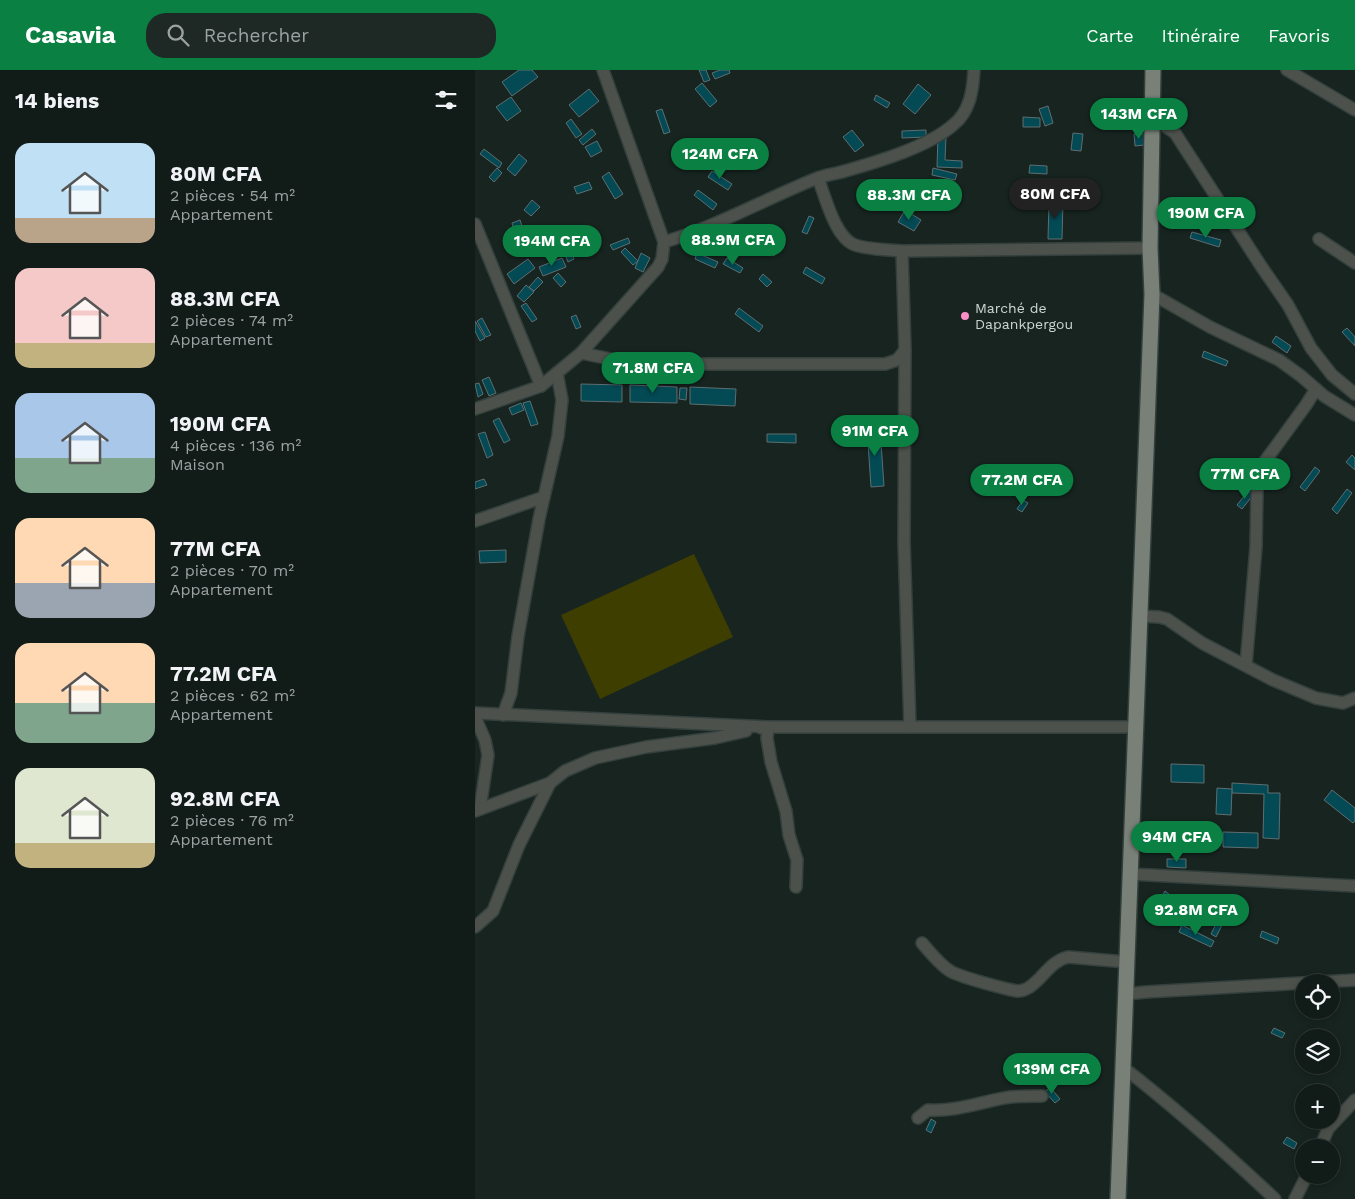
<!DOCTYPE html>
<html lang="fr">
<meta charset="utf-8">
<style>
:root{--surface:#111b18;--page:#1e2825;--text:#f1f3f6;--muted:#9ca1a2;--line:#303937;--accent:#0b8043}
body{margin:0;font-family:"Work Sans",sans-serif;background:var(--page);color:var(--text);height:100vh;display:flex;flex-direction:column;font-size:19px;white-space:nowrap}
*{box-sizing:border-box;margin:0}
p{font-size:16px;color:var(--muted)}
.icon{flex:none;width:28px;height:28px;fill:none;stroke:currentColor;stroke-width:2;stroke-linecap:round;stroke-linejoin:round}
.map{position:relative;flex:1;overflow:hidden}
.side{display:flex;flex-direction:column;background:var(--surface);width:475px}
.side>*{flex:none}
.controls{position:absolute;left:820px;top:904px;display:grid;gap:10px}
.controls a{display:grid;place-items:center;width:45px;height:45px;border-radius:50%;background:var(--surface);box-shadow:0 2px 8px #0003,0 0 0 1px var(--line);font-size:25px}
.price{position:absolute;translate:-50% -42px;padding:0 11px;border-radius:18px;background:var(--accent);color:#fff;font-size:16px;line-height:32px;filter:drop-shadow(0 1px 2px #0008)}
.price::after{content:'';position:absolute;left:50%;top:30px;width:15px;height:11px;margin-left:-8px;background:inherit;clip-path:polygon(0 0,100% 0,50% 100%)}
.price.selected{background:#222;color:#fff}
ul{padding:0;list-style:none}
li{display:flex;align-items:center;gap:15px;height:125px;padding:0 15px}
li span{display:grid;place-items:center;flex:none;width:140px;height:100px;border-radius:15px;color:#555}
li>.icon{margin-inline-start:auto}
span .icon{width:60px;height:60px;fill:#fffc;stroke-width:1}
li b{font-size:21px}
h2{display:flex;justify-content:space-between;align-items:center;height:60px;padding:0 15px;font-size:21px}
header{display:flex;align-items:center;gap:30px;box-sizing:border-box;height:70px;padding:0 25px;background:var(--accent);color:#fff}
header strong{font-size:24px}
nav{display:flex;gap:28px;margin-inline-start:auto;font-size:18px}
.search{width:350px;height:45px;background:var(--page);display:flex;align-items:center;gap:12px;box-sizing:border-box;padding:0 18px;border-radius:20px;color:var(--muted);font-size:19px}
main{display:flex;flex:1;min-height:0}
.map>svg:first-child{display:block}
.green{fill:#3e3e00}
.building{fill:#034a55;stroke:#5e6e71}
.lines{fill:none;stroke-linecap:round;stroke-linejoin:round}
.street-casing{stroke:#34403d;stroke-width:14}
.primary-casing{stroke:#34403d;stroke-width:18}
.street{stroke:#4d514c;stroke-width:11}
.primary{stroke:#788078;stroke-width:15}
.poi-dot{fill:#fa8fc7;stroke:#172420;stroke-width:2}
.labels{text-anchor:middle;stroke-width:5;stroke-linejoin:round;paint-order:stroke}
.poi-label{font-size:14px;fill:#cdd6d3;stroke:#172420;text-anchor:start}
</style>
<header>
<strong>Casavia</strong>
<div class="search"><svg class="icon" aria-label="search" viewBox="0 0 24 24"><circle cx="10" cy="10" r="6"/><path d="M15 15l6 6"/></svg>Rechercher</div>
<nav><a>Carte</a><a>Itinéraire</a><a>Favoris</a></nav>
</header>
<main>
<section class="side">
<h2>14 biens<svg class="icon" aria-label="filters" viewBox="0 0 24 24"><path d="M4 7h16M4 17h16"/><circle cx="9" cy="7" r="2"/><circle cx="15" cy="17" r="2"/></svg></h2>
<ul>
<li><span style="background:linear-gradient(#bfe0f5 75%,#b9a48a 0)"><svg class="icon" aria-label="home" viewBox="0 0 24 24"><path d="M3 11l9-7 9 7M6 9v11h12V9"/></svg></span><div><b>80M CFA</b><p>2 pièces · 54 m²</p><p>Appartement</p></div></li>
<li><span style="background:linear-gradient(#f6c9c9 75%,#c2b280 0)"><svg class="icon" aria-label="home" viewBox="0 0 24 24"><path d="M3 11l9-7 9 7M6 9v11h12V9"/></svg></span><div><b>88.3M CFA</b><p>2 pièces · 74 m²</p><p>Appartement</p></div></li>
<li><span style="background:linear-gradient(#a9c7e8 65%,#7fa58c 0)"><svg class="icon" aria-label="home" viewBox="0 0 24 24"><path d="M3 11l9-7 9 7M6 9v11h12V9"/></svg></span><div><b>190M CFA</b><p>4 pièces · 136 m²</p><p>Maison</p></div></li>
<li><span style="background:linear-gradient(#ffd9b3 65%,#9aa5b1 0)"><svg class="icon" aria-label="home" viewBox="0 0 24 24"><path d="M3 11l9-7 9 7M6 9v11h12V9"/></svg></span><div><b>77M CFA</b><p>2 pièces · 70 m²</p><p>Appartement</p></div></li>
<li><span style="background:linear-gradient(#ffd9b3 60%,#7fa58c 0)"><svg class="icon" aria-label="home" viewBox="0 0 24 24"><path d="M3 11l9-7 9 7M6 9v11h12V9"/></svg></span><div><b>77.2M CFA</b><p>2 pièces · 62 m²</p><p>Appartement</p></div></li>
<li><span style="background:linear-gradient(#dfe7d0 75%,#c2b280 0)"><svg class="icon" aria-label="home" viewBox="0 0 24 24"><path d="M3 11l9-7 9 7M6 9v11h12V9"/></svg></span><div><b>92.8M CFA</b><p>2 pièces · 76 m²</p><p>Appartement</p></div></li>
</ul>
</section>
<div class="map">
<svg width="880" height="1129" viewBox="0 0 880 1129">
<rect width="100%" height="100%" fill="#172420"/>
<path class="green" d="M219,484L258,567L125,629L86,545Z"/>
<g class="building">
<path d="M44,0H57L63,7L37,26L27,12Z"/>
<path d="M224,0H231L235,10L229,12Z"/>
<path d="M245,0H254L255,3L240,9L237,3Z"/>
<path d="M227,13L242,31L235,37L220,19Z"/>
<path d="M443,14L456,25L440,44L428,34Z"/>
<path d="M114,19L124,31L104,47L94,35Z"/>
<path d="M401,25L415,33L412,38L399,30Z"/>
<path d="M36,27L46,41L32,51L21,37Z"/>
<path d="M573,36L578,53L570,56L564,39Z"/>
<path d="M187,39L195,62L189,64L181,41Z"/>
<path d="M548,47L565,48V57H548Z"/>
<path d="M96,49L107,64L101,68L91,53Z"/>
<path d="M117,59L121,64L108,75L104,70Z"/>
<path d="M377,60L389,75L380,82L368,67Z"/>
<path d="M451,60V67L427,68V61Z"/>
<path d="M598,63L608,64L606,81L596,80Z"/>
<path d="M659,64H669L670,75L660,76Z"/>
<path d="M463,66H471L470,90L487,91V98L462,97Z"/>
<path d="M122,71L127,81L116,87L110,77Z"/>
<path d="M236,76L242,80L233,95L227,91Z"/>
<path d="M9,79L27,93L24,98L5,84Z"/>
<path d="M44,84L52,91L40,106L32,99Z"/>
<path d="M555,95L572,96V104L554,103Z"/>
<path d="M22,98L27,103L19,112L14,107Z"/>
<path d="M458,98L482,104L480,110L457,105Z"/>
<path d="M237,101L257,114L253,120L233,107Z"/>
<path d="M134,102L148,124L140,129L127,107Z"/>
<path d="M114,112L117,119L102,124L99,117Z"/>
<path d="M223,120L242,134L238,140L219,125Z"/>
<path d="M422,126V132H399V127Z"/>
<path d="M57,130L65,137L56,146L49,140Z"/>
<path d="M574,132H588L587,169H573Z"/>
<path d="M430,140L446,150L439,161L423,152Z"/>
<path d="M334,146L339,148L332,164L327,162Z"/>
<path d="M45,150L52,172L43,175L37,153Z"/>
<path d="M75,156L77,163L54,171L50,159L56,157L58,162Z"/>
<path d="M270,161L303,180L299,186L267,166Z"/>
<path d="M717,162L746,170L744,177L715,168Z"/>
<path d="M153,168L155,173L138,180L135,175Z"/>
<path d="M93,172L99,189L93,192L86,174Z"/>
<path d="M85,174L87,179L76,183L74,178Z"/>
<path d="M150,178L163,191L158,195L146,182Z"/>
<path d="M166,183L175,188L168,202L160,198Z"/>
<path d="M222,183L243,192L240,198L220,189Z"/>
<path d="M87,188L91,197L68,206L64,197Z"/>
<path d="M252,188L268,198L265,203L248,194Z"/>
<path d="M53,189L60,198L39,214L32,204Z"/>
<path d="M331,197L350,208L347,214L328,203Z"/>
<path d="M83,203L91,212L86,217L78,208Z"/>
<path d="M288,204L297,212L292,217L284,209Z"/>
<path d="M63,207L68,212L59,221L54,217Z"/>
<path d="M51,215L59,222L49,232L42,226Z"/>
<path d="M51,233L62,249L57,252L46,236Z"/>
<path d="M264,238L288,256L284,262L260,244Z"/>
<path d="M101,245L106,257L101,259L96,247Z"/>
<path d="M7,248L16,265L11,267L2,251Z"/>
<path d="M0,251L10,268L5,271L0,261Z"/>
<path d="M872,258L880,267V276L867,262Z"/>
<path d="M801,266L816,276L812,283L797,272Z"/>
<path d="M729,281L753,291L751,296L727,287Z"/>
<path d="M14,307L21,323L14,326L7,310Z"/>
<path d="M4,313L8,324L3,327L0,314Z"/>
<path d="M106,314L147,315V332L106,331Z"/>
<path d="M155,315L202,317V333L155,332Z"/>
<path d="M215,317L261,319L260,336L215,334Z"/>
<path d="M205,318H212L211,330L204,329Z"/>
<path d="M55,331L63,354L56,356L48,333Z"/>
<path d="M46,333L49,340L37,345L34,338Z"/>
<path d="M24,348L35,370L29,373L18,351Z"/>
<path d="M392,358H405L409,416L396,417Z"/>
<path d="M10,362L18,385L12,388L3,364Z"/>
<path d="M292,364H321V373L292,372Z"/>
<path d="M877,385L880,388V400L871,392Z"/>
<path d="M840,397L845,401L830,421L825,417Z"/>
<path d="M9,409L12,415L0,419V412Z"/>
<path d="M872,419L877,423L862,444L857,439Z"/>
<path d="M773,421L778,425L767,439L762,435Z"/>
<path d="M548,430L553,433L547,442L542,439Z"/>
<path d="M31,480V492L5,493L4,481Z"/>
<path d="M696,694L729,695V713L696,712Z"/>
<path d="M757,713L793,715V723H805L804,769L788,768L789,724L757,723Z"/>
<path d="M742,718L757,719L756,745L741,744Z"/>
<path d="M857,720L880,738V751L878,753L849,730Z"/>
<path d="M748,762L783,763V778L748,777Z"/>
<path d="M692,789H711V798L692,797Z"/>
<path d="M690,821L700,829L696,834L687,827Z"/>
<path d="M687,833L694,838L688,847L681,843Z"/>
<path d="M727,840L737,844L734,850L725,846Z"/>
<path d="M744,848L749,851L741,867L736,864Z"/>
<path d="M707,855L739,871L736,877L704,862Z"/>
<path d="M787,861L804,868L802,874L785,867Z"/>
<path d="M799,958L810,963L807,968L796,963Z"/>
<path d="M575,1017L585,1029L580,1033L570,1022Z"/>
<path d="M456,1049L461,1052L456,1063L451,1060Z"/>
<path d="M812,1067L822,1073L819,1079L808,1073Z"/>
</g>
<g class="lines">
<defs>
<g id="street">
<path d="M812,0L880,40"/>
<path d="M678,48L700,63L786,196L813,235L836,278L857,305L880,324"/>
<path d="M0,154L66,316"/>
<path d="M844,169L880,193"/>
<path d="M189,172C241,157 290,129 340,109C350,105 360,104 370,101C402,92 453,77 478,55C495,42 498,20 499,0"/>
<path d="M427,181L675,178"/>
<path d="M677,224L735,257L804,290L826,306L849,326L880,345"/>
<path d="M430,280L429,472L435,657"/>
<path d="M106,283L160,294H410L422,290L430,280L427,181C414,180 391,179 380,175C360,168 350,126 343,108"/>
<path d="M0,339L66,316L106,283L183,197L187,189L189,172L128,0"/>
<path d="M0,451L69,427"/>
<path d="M664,546L684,547L692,549L727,573L798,610L841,628L868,633L880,628"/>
<path d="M771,595L781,477L782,420L785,398L831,335L841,319"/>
<path d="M0,643L293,657H660"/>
<path d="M28,645L36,623L43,566L64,449L83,366L87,330L82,303"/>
<path d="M0,647L10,670L13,685L5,739"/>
<path d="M286,658L293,657L292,668L296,692L311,741L314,765L322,790L321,817"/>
<path d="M0,741L75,713"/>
<path d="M655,804L880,816"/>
<path d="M0,857L18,841L44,775L75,713L90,701L120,688L171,677L240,668L271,661"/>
<path d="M447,873C456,883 464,894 475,901C485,907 530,919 542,921C546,921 550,920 553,918C568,909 575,891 593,887L652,892"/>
<path d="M651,924L671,922L880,910"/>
<path d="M649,998C702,1039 751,1083 800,1129"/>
<path d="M443,1048L453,1040C481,1042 508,1031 535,1027C545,1026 556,1026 567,1026"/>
<path d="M845,1078L853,1059L880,1030"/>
<path d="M820,1129L832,1105"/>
</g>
<path id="primary" d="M643,1129L677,224L675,178L678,0"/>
</defs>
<use href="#street" class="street-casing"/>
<use href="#primary" class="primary-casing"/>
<use href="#street" class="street"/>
<use href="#primary" class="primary"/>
</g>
<circle class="poi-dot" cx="490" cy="246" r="5"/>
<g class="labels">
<g class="poi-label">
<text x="500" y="243">Marché de<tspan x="500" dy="16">Dapankpergou</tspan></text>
</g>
</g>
</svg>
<div class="controls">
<a><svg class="icon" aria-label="locate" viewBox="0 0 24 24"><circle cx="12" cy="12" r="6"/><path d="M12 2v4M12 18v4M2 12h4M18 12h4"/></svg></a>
<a><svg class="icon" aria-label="layers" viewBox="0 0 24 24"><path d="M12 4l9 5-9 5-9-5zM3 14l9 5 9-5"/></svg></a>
<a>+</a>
<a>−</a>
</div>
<b class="price" style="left:664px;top:70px">143M CFA</b>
<b class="price" style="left:245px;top:110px">124M CFA</b>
<b class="price selected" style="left:580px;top:150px">80M CFA</b>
<b class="price" style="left:434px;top:151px">88.3M CFA</b>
<b class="price" style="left:731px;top:169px">190M CFA</b>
<b class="price" style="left:258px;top:196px">88.9M CFA</b>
<b class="price" style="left:77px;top:197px">194M CFA</b>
<b class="price" style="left:178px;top:324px">71.8M CFA</b>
<b class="price" style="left:400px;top:387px">91M CFA</b>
<b class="price" style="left:770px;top:430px">77M CFA</b>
<b class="price" style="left:547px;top:436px">77.2M CFA</b>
<b class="price" style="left:702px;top:793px">94M CFA</b>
<b class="price" style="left:721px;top:866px">92.8M CFA</b>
<b class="price" style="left:577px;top:1025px">139M CFA</b>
</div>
</main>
